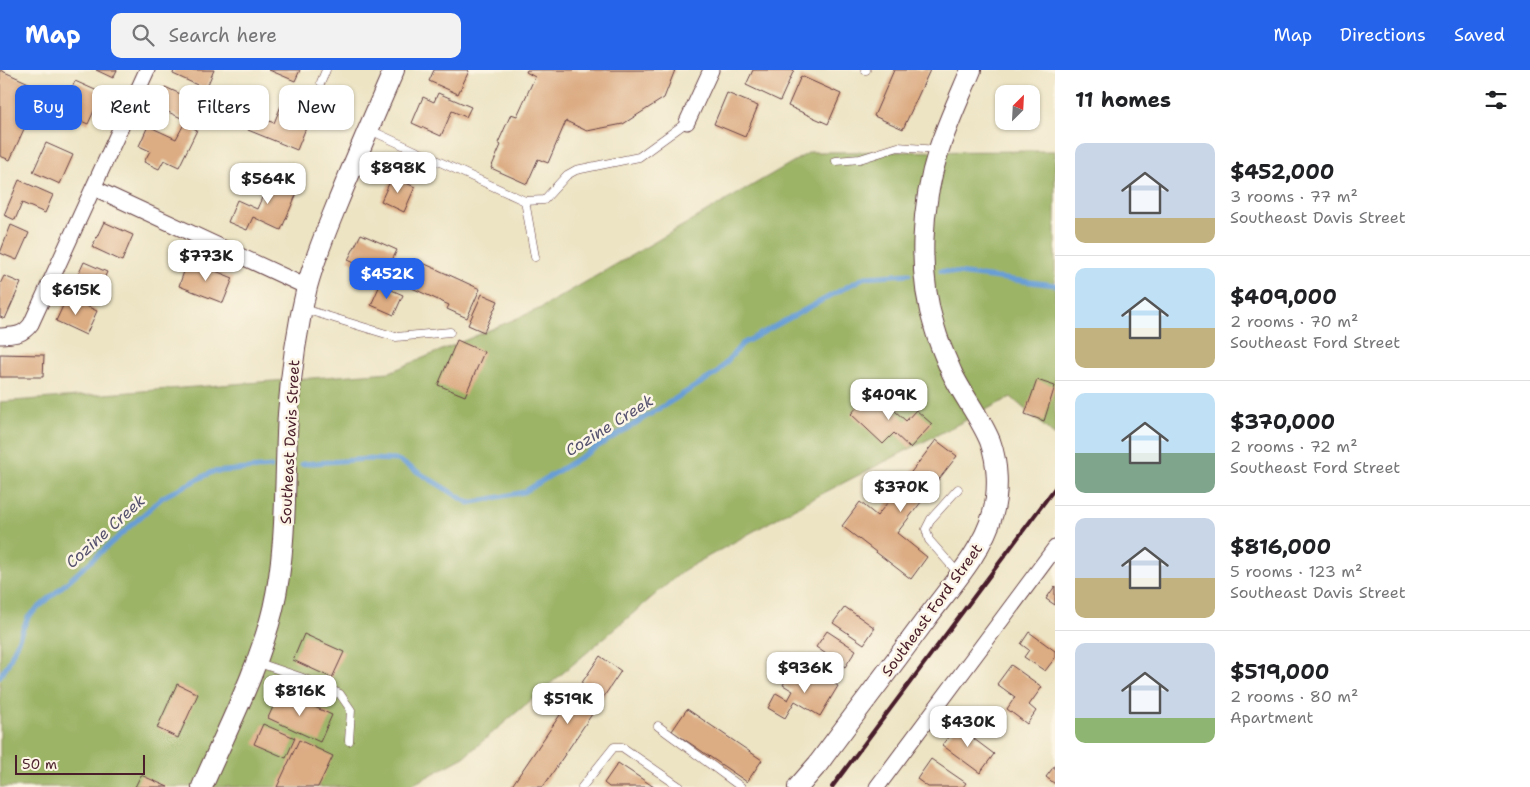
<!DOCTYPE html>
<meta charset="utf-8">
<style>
:root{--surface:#fff;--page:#f2f2f2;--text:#202124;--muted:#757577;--line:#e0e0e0;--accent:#2563eb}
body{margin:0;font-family:"Shantell Sans",sans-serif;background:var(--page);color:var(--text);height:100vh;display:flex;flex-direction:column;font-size:19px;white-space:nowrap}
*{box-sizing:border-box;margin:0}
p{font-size:16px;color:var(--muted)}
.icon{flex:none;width:28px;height:28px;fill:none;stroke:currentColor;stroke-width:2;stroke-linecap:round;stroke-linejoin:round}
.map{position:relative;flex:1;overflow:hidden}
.drawer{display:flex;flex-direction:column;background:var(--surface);width:475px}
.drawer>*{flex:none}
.guide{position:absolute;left:15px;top:15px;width:475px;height:45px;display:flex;gap:10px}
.needle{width:32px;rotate:24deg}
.buttons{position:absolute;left:995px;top:15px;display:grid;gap:10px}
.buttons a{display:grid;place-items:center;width:45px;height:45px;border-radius:10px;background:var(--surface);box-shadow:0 1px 4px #0004;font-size:25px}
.scale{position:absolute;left:15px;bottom:12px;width:130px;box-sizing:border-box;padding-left:5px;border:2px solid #4a1f2b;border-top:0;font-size:14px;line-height:18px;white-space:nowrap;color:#4a1f2b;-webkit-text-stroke:4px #fcf5e5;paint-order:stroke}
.price{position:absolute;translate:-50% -42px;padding:0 11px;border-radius:10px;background:#fff;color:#222;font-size:16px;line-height:32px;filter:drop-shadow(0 1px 2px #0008)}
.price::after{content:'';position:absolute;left:50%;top:30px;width:15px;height:11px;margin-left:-8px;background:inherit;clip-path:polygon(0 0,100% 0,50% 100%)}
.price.on{background:var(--accent);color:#fff}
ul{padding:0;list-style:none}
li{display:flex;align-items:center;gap:15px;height:125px;padding:0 20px}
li+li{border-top:1px solid var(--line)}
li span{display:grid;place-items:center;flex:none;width:140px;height:100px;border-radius:10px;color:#555}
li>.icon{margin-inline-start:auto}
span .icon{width:60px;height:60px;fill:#fffc;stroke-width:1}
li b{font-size:21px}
h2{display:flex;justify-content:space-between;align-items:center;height:60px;padding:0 20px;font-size:21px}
.tag{padding:0 18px;border-radius:10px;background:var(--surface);box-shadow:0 1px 4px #0004;font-size:18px;line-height:45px}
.tag.on{background:var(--accent);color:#fff}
header{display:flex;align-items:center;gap:30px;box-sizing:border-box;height:70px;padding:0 25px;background:var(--accent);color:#fff}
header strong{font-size:24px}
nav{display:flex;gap:28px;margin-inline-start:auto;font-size:18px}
.search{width:350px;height:45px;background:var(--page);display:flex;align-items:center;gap:12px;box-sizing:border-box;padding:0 18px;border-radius:10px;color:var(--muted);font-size:19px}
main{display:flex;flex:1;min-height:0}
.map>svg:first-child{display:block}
.forest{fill:#9cb466;stroke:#736a48}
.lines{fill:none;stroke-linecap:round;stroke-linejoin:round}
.stream{stroke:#679ed5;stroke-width:5}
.building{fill:#dcac83}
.service-casing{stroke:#623d42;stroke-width:9}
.minor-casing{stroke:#623d42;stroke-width:17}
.tertiary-casing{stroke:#623d42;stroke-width:22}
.service{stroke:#fff;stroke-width:8}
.minor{stroke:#fff;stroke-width:15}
.tertiary{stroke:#fff;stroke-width:20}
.rail{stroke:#4a1f2b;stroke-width:4}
.labels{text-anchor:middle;stroke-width:5;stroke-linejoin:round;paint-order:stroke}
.street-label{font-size:15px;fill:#4a1f2b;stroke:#fcf5e5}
.water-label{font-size:16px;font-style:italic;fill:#56526f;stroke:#fcf5e5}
</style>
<header>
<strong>Map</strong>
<div class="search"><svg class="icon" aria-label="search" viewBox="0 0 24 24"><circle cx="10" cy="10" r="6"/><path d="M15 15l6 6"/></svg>Search here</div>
<nav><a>Map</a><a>Directions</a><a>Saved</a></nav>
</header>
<main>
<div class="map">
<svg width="1055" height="717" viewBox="0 0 1055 717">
<rect width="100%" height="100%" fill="#fcf5e5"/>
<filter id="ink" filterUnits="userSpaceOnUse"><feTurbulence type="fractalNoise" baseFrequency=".02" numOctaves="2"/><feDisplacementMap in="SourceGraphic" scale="10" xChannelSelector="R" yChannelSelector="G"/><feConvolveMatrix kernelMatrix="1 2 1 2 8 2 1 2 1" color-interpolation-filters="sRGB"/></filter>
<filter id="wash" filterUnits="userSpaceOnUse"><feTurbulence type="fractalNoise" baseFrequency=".0096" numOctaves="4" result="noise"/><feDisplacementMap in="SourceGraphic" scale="20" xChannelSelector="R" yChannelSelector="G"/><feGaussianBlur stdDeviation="1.12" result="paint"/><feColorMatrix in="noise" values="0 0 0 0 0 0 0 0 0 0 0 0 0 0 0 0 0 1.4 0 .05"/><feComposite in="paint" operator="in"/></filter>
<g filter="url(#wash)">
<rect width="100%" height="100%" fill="#ede4c4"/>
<path class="forest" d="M1055,81V366L1011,327L806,432L684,500L464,687L408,717H0V332L390,302L539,239L810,82Z"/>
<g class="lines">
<g class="stream">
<path d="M941,201L1055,215"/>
<path d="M302,394L367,389L398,390L469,433L524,422L717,303L742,274L865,207L909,204"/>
<path d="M0,606L8,594L28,547L163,427L212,402L271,397"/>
</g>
</g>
<g id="blocks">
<g class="building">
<path d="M0,0L42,19L10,90L0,86Z"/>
<path d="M96,0H117L113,8Z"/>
<path d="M174,0H214L206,19L173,4Z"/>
<path d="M269,0H300L295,11Z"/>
<path d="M434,0H468L469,1L458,24L429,11Z"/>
<path d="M527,0H675L664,28L623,54L587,61L566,51L548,93L538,89L527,114L491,98L501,75L498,73L511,44L517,46L535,7L526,2Z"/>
<path d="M753,0H794L780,31L746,15Z"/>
<path d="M894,0H930L903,59L874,46Z"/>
<path d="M801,6L841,24L828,54L788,36Z"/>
<path d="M75,11L102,23L88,54L61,42Z"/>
<path d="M165,17L196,31L188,51L157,37Z"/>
<path d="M438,23L471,37L466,47L452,41L441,66L412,53L423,27L434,32Z"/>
<path d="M727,23L758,36L745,67L714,54Z"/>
<path d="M281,36L310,48L297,80L248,60L255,45L274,53Z"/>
<path d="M184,54L197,60L179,97L164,90L159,99L144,92L150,81L139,76L148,56L176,69Z"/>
<path d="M46,73L73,85L60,114L33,102Z"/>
<path d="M273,103L300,116L281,160L253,147L247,160L228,152L237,130L257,139Z"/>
<path d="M392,107L415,117L404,142L381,131Z"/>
<path d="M19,110L53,125L45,143L22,133L15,150L4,145Z"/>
<path d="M104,152L133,165L122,191L92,177Z"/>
<path d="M11,155L29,163L17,190L0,183Z"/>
<path d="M361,164L397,180L384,207L348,190Z"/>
<path d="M188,190L233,208L223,233L179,216Z"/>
<path d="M84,192L107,202L96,226L73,216Z"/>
<path d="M423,193L480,219L467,248L447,239L449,235L412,218Z"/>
<path d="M4,206L21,213L5,249L0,247V214Z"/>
<path d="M380,215L403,225L394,245L371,235Z"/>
<path d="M482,224L498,231L484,262L468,255Z"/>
<path d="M67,227L97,241L86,265L56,251Z"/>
<path d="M457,270L484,282L465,326L438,315Z"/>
<path d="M0,284L44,285L43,307H0Z"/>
<path d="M1037,310L1055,316L1044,351L1025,344Z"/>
<path d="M872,320L906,351L916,340L932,354L910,378L894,363L883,374L851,344Z"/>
<path d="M936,370L957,386L897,463L927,487L911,509L842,456L860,432L877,446Z"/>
<path d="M1055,516V535L1046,529Z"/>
<path d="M845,537L875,558L864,574L833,553Z"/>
<path d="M827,561L856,580L845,597L816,577Z"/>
<path d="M1029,562L1055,581V588L1045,601L1024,587L1029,580L1021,574Z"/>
<path d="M304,564L344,582L332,608L293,590Z"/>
<path d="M600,586L621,601L543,717H511Z"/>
<path d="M1011,595L1042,617L1029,635L1036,641L1027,654L1007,639L1015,627L997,614Z"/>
<path d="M792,599L812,612L818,603L838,616L820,646L795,631L785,648L768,638L776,623L788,630L793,621L783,615Z"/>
<path d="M177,614L198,624L178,668L157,658Z"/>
<path d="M280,621L332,645L320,672L268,648Z"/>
<path d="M687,639L762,690L747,712L672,661Z"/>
<path d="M959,653L976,666L974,669L994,684L980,703L942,675Z"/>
<path d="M263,654L295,668L286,688L254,674Z"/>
<path d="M299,670L333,686L318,717H277Z"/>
<path d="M931,689L966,713L963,717H928L917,709Z"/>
<path d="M618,693L654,717H609L604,713Z"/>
<path d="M1055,695V714L1046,707Z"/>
<path d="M141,705L168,717H135Z"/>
</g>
</g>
</g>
<g filter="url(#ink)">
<use href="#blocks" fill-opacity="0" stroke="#623d42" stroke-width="1"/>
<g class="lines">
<defs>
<g id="service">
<path d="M865,0H866"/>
<path d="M321,12L326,0"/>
<path d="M370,60L525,131L544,130L567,105L576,100L639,87L687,52"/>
<path d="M836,91L860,89L898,77L937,80"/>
<path d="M525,131L535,187"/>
<path d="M304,239L396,267L450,262"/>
<path d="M958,419L931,449L926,459L929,470L959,504"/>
<path d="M256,592L300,607L340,624L351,640L349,671"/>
<path d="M658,656L741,717"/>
<path d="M582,717L614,677H622L680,717"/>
</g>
<g id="minor">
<path d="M687,52L711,0"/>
<path d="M94,118L307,217"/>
<path d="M0,266C14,265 22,266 31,254L147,0"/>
<path d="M877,717L1055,478"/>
</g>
<g id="tertiary">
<path d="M202,717C227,659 258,601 273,539C288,474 284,409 288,344C291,301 297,258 307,217C314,190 325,164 335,139C354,92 374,46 394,0"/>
<path d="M798,717L818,694C854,645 891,597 927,548C950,517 983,481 993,443C999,421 998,393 990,371C980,347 963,326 952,303C946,289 939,274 935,259C917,203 921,135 939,79C948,52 960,26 971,0"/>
</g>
</defs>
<use href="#service" class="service-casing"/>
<use href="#minor" class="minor-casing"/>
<use href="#tertiary" class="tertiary-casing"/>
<use href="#service" class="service"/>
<use href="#minor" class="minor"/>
<use href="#tertiary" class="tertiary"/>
<path class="rail" d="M832,717L1055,418"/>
</g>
</g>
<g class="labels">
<g class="street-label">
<text transform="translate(290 372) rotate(-87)" y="5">Southeast Davis Street</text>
<text transform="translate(932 540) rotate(-54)" y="5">Southeast Ford Street</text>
</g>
<g class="water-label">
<text transform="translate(609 355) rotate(-32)" y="6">Cozine Creek</text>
<text transform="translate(105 461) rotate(-42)" y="6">Cozine Creek</text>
</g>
</g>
</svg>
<div class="buttons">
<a><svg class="needle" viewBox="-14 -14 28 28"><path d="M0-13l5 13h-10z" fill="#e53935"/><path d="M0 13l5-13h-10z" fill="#757577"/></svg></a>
</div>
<div class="scale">50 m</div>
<b class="price" style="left:398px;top:124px">$898K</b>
<b class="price" style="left:268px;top:135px">$564K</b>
<b class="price" style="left:206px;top:212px">$773K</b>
<b class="price on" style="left:387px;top:230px">$452K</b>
<b class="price" style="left:76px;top:246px">$615K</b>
<b class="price" style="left:889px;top:351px">$409K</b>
<b class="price" style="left:901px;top:443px">$370K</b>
<b class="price" style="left:805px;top:624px">$936K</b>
<b class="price" style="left:300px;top:647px">$816K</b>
<b class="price" style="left:568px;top:655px">$519K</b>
<b class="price" style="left:968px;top:678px">$430K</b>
<div class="guide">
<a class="tag on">Buy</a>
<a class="tag">Rent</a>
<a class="tag">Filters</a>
<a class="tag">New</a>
</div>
</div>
<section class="drawer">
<h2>11 homes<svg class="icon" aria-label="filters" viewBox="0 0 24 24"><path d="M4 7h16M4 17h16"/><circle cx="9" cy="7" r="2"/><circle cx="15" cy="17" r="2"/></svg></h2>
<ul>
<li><span style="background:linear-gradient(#c9d6e8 75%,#c2b280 0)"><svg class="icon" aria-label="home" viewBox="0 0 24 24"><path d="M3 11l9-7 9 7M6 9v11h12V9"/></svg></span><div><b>$452,000</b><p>3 rooms · 77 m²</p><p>Southeast Davis Street</p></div></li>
<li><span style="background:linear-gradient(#bfe0f5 60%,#c2b280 0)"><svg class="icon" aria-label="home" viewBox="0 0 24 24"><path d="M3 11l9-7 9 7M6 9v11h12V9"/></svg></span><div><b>$409,000</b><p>2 rooms · 70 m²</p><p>Southeast Ford Street</p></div></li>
<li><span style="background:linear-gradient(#bfe0f5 60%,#7fa58c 0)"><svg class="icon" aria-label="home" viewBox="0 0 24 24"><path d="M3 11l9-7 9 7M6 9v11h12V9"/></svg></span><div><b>$370,000</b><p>2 rooms · 72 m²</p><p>Southeast Ford Street</p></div></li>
<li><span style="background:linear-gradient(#c9d6e8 60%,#c2b280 0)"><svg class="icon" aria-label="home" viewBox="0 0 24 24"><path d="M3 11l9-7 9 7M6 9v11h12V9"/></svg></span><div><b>$816,000</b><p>5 rooms · 123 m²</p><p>Southeast Davis Street</p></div></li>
<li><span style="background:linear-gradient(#c9d6e8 75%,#8fb573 0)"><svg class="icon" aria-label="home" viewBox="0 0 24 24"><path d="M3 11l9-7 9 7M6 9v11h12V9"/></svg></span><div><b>$519,000</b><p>2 rooms · 80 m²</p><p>Apartment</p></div></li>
</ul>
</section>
</main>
